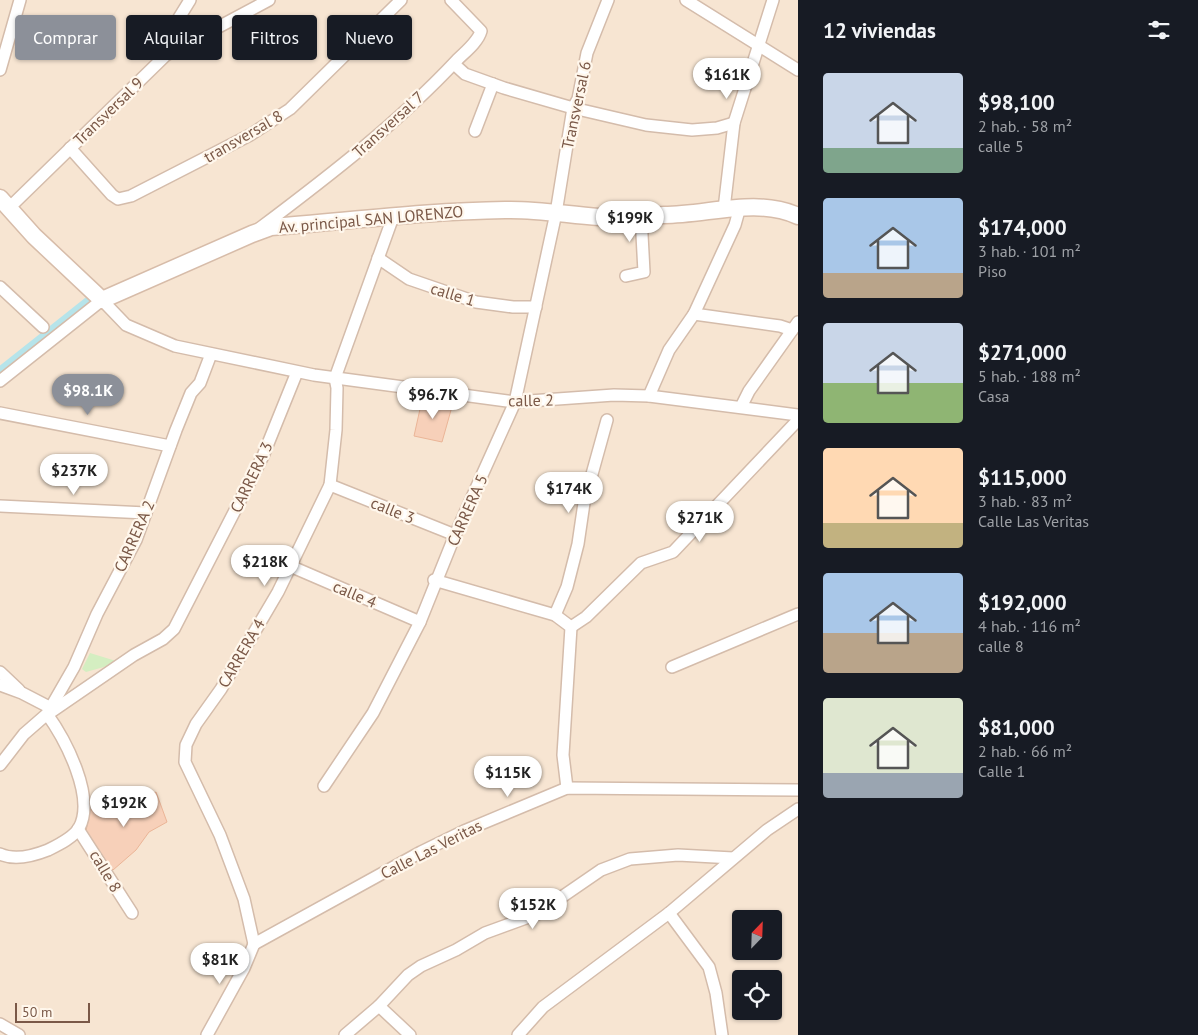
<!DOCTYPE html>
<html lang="es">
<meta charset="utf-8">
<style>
:root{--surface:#171b24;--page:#20242c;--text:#f1f3f6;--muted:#9ea1a6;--accent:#8c9099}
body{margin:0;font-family:"PT Sans",sans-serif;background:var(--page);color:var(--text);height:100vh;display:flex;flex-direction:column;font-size:19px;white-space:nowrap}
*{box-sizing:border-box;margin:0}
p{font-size:16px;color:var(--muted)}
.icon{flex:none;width:28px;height:28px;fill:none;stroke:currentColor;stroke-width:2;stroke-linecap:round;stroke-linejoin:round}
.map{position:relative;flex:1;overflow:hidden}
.panel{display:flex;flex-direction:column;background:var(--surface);width:400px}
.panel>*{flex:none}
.guide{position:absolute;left:15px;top:15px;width:475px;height:45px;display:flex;gap:10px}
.needle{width:32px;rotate:23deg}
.tools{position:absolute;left:732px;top:910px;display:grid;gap:10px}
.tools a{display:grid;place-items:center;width:50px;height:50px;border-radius:5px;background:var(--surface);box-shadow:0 1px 4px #0004;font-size:25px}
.scale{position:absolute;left:15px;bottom:12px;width:75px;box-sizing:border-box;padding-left:5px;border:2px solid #7a5847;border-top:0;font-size:14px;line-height:18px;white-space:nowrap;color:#7a5847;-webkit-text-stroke:4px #fff7ec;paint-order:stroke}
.price{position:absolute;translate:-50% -42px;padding:0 11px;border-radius:18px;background:#fff;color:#222;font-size:16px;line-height:32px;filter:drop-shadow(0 1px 2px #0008)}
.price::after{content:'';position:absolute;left:50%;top:30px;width:15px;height:11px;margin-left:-8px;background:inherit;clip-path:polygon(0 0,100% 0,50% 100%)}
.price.current{background:var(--accent);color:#fff}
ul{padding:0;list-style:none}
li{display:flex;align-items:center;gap:15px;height:125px;padding:0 25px}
li span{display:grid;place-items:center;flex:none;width:140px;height:100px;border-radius:5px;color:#555}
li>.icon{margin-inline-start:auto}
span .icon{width:60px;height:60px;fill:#fffc;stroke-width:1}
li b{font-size:21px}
h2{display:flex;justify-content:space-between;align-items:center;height:60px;padding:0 25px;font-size:21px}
.chip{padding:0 18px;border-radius:5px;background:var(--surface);box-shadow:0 1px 4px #0004;font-size:18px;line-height:45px}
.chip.current{background:var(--accent);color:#fff}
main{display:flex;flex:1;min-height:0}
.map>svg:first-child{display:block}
.residential{fill:#f7e5d2;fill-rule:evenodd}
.green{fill:#d4eec1}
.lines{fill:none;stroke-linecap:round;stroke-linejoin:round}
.canal{stroke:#b6e4ea;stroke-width:10}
.building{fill:#f7d0b9;stroke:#ebb597}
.minor-casing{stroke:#d4bcab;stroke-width:14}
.secondary-casing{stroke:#d7bca9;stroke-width:19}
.minor{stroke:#fff;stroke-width:11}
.secondary{stroke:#fff;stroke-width:16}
.labels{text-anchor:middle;stroke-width:4.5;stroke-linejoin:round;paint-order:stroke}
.street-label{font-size:16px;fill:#7a5847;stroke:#fff7ec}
</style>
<main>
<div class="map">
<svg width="798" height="1035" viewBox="0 0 798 1035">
<rect width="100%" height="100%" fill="#fef4e4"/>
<path class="residential" d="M0,0H798V1035H0ZM741,919H774V951H741ZM741,979H774V1011H741Z"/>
<path class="green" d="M90,653L116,661L111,665L86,672L82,669Z"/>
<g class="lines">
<path class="canal" d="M0,372L97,295"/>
</g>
<g class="building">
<path d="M422,400L453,403L442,442L414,436Z"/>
<path d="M156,792L167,822L149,832L136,850L113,870L86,833L89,809L97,812L108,810Z"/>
</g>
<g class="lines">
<defs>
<g id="minor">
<path d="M686,0L798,70"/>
<path d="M166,55L174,26L190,0"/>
<path d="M454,64L465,74L504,88L573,108L646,125L692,130L717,128L734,123"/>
<path d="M0,70L20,0"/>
<path d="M475,131L493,84"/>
<path d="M70,148L112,195L118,199L131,196L250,135L290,109L401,0"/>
<path d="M9,208L166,55L269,0"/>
<path d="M724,209L734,123L773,0"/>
<path d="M260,228C329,176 398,123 457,60C465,52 478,42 481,31L451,0"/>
<path d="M378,258L409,279L476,302L513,307H536"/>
<path d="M626,276L644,272L641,216"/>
<path d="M0,287L43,327"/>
<path d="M694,314L780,326L792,330"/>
<path d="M0,381L102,300L126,325L175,346L314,375L515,402L614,395L649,396L798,415"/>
<path d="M649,396L669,350L694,314L735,225L740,207"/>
<path d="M741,407L749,391L798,322"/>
<path d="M0,413L170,446"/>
<path d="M330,485L455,535"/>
<path d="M0,506L146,513"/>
<path d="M290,566L420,622"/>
<path d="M434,580L555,615L571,627L563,755L567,788"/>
<path d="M555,615L567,587L578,544L584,503L607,420"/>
<path d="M571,627L586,617L641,563L673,552L798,420"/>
<path d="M672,667L798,614"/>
<path d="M0,672L19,690"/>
<path d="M0,685L22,693L51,708"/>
<path d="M51,712L134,655L163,639L174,629L263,456L297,372"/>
<path d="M0,765L24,734L47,714L74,667L97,614L136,540L176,430L191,393L200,383L211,354"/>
<path d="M324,786L373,713L420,622L455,535L515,402L556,213L573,108L578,99L587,53L608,0"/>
<path d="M78,829L132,913"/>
<path d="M0,854C15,861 33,856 48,850C58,845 73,838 79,828C96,797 65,739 47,714"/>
<path d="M669,913L709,967L716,993L722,1035"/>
<path d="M254,944L244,899L220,835L185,762L186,745L196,724L221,689L278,592L330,485L336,430L337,388L335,378L393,217"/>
<path d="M254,944L421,852L464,831L567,788L798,790"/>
<path d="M379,1006L410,1035"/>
<path d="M0,1024L19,1035"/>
<path d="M207,1035L244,968L254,944"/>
<path d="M345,1035L379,1006L408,975L421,966L456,950L485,933L537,914L601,870L630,859L678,855L733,858"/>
<path d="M518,1035L543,1007L669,913L767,830L798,809"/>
</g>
<path id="secondary" d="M0,198L34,236L102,300L252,234L271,227C349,221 427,211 505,210C537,209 568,215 599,217C621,217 642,216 664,215C708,215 756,197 798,216"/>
</defs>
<use href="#minor" class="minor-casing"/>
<use href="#secondary" class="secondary-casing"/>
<use href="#minor" class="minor"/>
<use href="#secondary" class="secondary"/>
</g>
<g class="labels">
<g class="street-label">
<text transform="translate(576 105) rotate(-78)" y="6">Transversal 6</text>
<text transform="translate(108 111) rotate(-44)" y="6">Transversal 9</text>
<text transform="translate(388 124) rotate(-42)" y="6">Transversal 7</text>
<text transform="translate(243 136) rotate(-30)" y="6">transversal 8</text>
<text transform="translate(371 219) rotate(-5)" y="6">Av. principal SAN LORENZO</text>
<text transform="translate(453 294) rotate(17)" y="6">calle 1</text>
<text transform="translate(531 400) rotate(-1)" y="6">calle 2</text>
<text transform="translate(251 477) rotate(-64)" y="6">CARRERA 3</text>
<text transform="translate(393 510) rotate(22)" y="6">calle 3</text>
<text transform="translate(467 510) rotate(-66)" y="6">CARRERA 5</text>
<text transform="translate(134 536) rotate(-66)" y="6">CARRERA 2</text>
<text transform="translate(355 594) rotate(23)" y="6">calle 4</text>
<text transform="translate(241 653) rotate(-60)" y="6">CARRERA 4</text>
<text transform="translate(431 849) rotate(-27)" y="6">Calle Las Veritas</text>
<text transform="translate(106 871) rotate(59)" y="6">calle 8</text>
</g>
</g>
</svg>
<div class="tools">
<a><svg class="needle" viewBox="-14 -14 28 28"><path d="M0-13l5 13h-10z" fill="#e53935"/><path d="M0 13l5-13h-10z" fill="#9ea1a6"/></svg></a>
<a><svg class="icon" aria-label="locate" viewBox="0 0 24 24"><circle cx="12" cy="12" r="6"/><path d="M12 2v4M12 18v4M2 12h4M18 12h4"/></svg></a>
</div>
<div class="scale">50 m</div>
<b class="price" style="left:727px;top:100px">$161K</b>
<b class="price" style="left:630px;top:243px">$199K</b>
<b class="price current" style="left:88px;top:416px">$98.1K</b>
<b class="price" style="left:433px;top:420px">$96.7K</b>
<b class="price" style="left:74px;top:496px">$237K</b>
<b class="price" style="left:569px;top:514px">$174K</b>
<b class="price" style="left:700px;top:543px">$271K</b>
<b class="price" style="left:265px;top:587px">$218K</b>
<b class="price" style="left:508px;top:798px">$115K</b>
<b class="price" style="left:124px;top:828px">$192K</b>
<b class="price" style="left:533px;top:930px">$152K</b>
<b class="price" style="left:220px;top:985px">$81K</b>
<div class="guide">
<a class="chip current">Comprar</a>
<a class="chip">Alquilar</a>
<a class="chip">Filtros</a>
<a class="chip">Nuevo</a>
</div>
</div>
<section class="panel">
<h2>12 viviendas<svg class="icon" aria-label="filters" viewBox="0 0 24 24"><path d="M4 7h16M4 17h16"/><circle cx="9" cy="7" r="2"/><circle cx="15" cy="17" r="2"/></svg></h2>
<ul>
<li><span style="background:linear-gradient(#c9d6e8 75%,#7fa58c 0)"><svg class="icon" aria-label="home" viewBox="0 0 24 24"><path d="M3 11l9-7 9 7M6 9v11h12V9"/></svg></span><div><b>$98,100</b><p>2 hab. · 58 m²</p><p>calle 5</p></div></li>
<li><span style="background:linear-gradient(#a9c7e8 75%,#b9a48a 0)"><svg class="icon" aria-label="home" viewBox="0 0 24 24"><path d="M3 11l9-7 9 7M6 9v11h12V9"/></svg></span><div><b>$174,000</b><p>3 hab. · 101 m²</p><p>Piso</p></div></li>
<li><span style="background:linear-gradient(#c9d6e8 60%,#8fb573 0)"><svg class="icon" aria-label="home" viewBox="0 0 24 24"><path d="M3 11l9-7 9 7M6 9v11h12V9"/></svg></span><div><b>$271,000</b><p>5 hab. · 188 m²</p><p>Casa</p></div></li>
<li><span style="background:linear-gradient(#ffd9b3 75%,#c2b280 0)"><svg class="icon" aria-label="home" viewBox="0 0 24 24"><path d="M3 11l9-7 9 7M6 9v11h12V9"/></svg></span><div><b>$115,000</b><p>3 hab. · 83 m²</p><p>Calle Las Veritas</p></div></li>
<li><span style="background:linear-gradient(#a9c7e8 60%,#b9a48a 0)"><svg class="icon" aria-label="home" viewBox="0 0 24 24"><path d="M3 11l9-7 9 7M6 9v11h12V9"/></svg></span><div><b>$192,000</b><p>4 hab. · 116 m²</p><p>calle 8</p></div></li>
<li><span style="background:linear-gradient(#dfe7d0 75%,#9aa5b1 0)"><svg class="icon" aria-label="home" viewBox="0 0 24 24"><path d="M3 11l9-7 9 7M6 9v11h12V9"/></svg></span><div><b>$81,000</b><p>2 hab. · 66 m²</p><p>Calle 1</p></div></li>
</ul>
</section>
</main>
